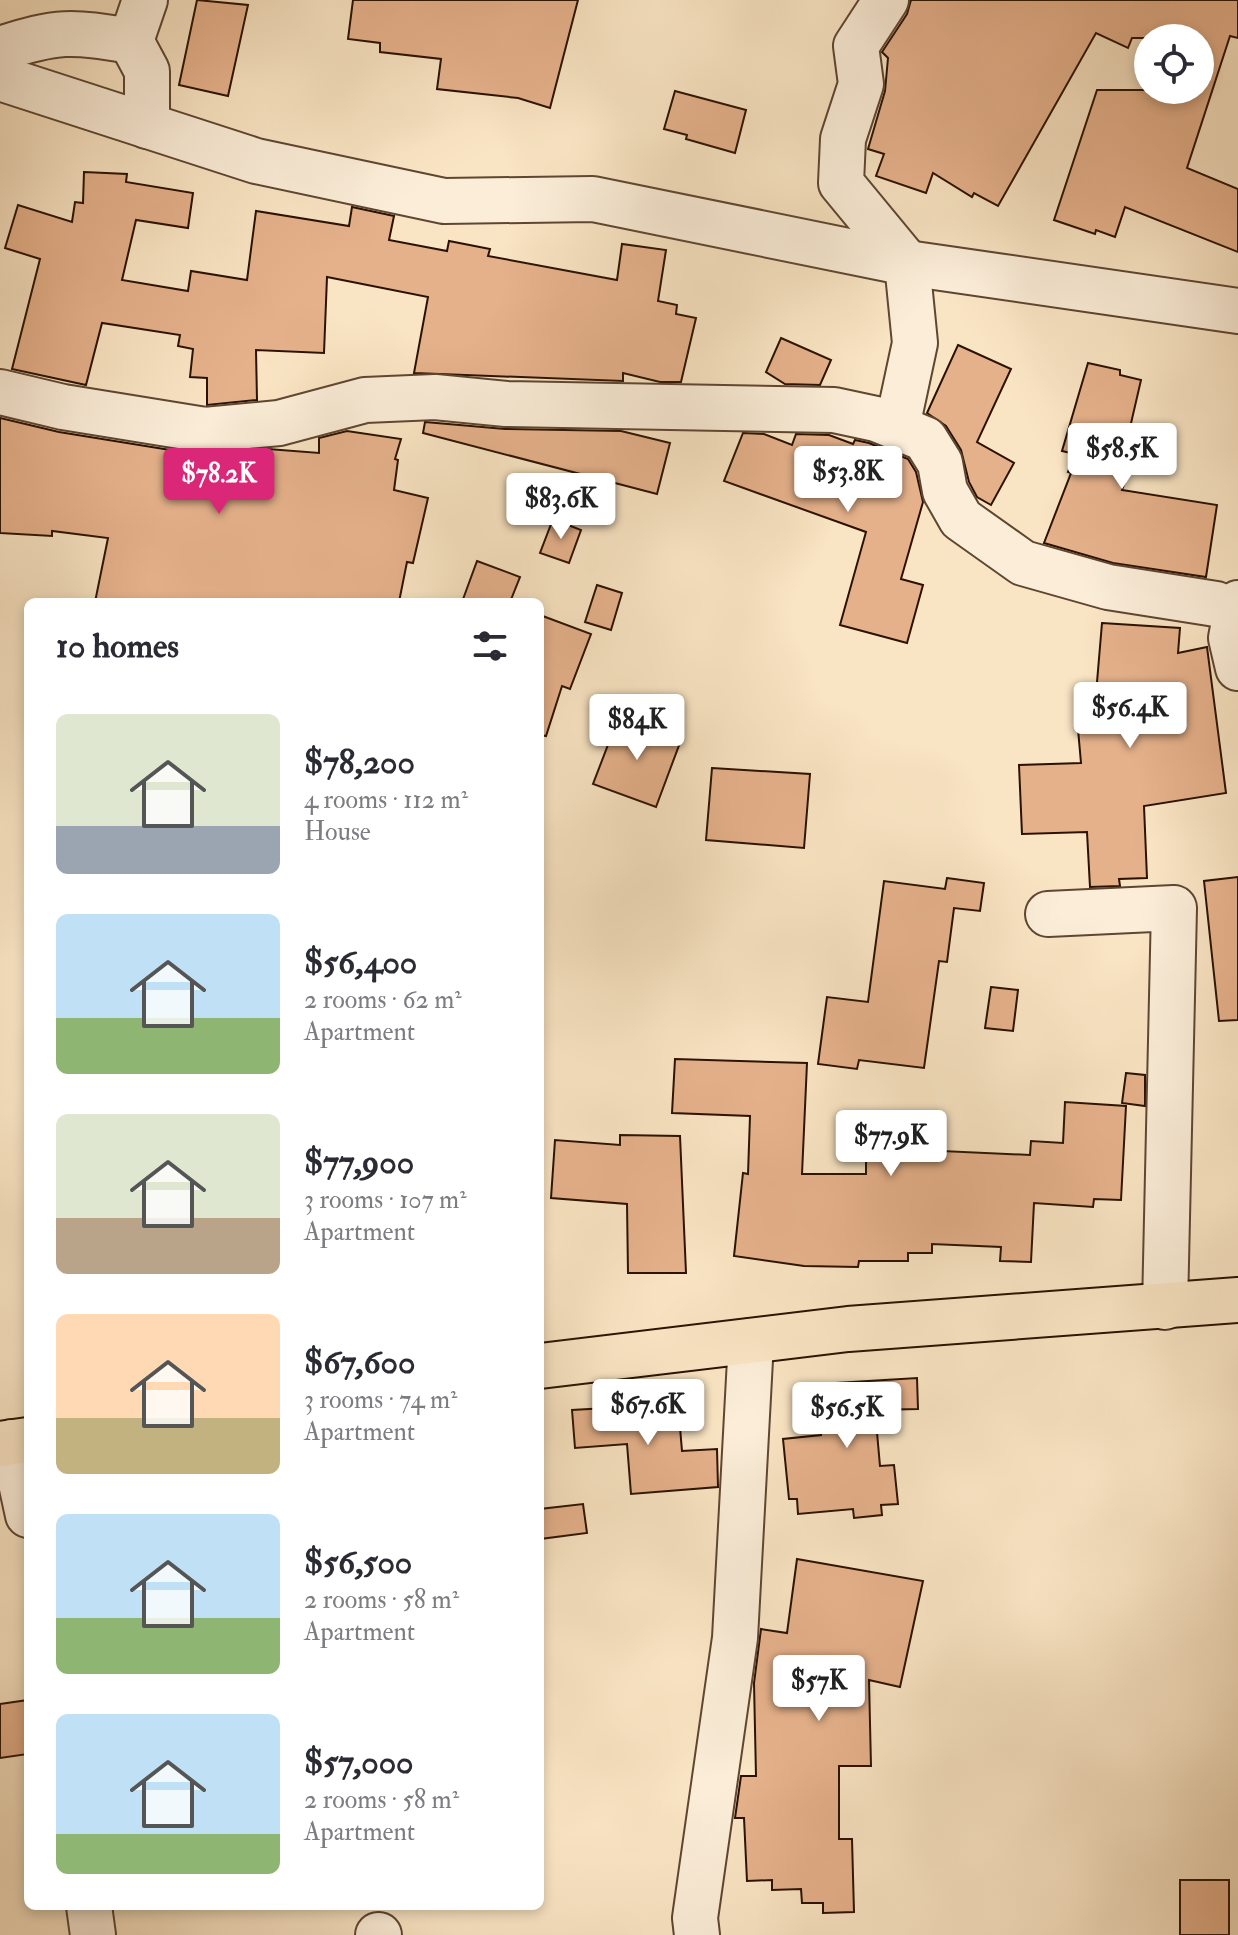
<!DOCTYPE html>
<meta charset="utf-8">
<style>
:root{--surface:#fff;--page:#f2f2f3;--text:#2b2b33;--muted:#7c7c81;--accent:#db2777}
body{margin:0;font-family:"IM FELL Double Pica",serif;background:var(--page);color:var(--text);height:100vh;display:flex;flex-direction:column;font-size:30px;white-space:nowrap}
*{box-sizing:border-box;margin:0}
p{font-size:26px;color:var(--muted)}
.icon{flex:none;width:44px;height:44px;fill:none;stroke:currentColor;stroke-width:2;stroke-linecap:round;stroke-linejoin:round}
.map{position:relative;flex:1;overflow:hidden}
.drawer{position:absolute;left:24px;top:598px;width:520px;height:1312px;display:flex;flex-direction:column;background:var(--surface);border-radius:12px;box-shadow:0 4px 12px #0003}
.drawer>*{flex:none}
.controls{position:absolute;left:1134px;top:24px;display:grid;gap:16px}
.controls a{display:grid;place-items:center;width:80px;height:80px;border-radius:50%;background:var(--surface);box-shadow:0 4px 12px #0003;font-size:40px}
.price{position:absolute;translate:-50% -68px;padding:0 18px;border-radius:8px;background:#fff;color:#222;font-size:26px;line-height:52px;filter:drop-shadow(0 2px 4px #0008)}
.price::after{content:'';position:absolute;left:50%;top:48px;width:24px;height:18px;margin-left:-12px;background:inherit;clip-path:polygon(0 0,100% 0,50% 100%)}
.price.on{background:var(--accent);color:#fff}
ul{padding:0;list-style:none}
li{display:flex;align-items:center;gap:24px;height:200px;padding:0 32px}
li span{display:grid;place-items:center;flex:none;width:224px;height:160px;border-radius:12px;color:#555}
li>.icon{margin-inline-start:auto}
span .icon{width:96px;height:96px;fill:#fffc;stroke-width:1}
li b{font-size:34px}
h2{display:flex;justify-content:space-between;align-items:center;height:96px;padding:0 32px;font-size:34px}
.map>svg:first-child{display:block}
.building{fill:#e5b18b;stroke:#2b1200;stroke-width:2}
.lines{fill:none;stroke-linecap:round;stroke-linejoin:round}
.minor-casing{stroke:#5e4631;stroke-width:48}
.major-casing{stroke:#2b1200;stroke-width:48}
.minor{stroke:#fbedd8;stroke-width:44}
.major{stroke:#f9e4c3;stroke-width:44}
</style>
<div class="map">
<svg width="1238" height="1935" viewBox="0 0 1238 1935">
<rect width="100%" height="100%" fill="#f9e4c3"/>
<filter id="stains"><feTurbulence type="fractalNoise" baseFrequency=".0025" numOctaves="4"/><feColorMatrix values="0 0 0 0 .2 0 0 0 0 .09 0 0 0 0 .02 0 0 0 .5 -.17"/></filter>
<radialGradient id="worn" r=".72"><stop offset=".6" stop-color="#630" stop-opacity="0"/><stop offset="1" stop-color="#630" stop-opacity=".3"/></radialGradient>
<g class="building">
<path d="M197,0L248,5L228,96L179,85Z"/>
<path d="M353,0H578L550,108L518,98L437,89L441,59L380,52V43L348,39Z"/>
<path d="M911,0H1238V38L1230,36L1187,168L1238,189V252L1125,207L1115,237L1096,230L1095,234L1054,220L1097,90H1200V38H1132L1128,48L1096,33L998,206L974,193L972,197L933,173L926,193L876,176L884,154L868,149L885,91L888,58L882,52L907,14Z"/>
<path d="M675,91L746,110L735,153L686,139L687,135L664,129Z"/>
<path d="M84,172L127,174L126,182L193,193L188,228L136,220L122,280L188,291L191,271L247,280L256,211L349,226L352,207L394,216L389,240L447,251L449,241L490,249L488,256L617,280L622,244L666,250L658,301L677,305L676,314L696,318L681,382H660L623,373V381L414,373L428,297L327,277L324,353L256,350L257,400L207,405V378L190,377L193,349L178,346L180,335L102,323L86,385L12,369L40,259L5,248L18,205L72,222L75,202L83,203Z"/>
<path d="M781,338L831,360L820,385L785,384L766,372Z"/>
<path d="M958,345L1011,369L977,442L1014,463L991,505L977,497L969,482L961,450L946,426L927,413Z"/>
<path d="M1088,363L1120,370V375L1141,380L1120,471L1128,474L1122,490L1217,505L1206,577L1113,563L1044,543L1071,473L1068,472L1075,454L1062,451Z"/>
<path d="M0,418L59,432L201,455L268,449L319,453V438L347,431L401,439L395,459L398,460L394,490L428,498L413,563L407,562L399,602H95L108,538L52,531V536L0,533Z"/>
<path d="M425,422L505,429L621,431L670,443L657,494L423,433Z"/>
<path d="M743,433L764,434L792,445L796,434L829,435L853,444L855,440L869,443L908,459L916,472L923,502L901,579L923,585L907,643L840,625L866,532L724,481Z"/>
<path d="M553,519L581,530L569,563L540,553Z"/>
<path d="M477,561L520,577L510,602H462Z"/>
<path d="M597,585L622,593L611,630L585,622Z"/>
<path d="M540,615L591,634L570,689L562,686L546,736L540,735Z"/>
<path d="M1102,623L1180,628L1178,653L1207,647L1226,793L1144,806L1147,878L1119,879L1120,886L1090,887L1087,832L1022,834L1019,765L1081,763L1075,695L1096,694Z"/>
<path d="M619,716L681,740L656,807L593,784Z"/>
<path d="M712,768L810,774L804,848L706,840Z"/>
<path d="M1238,877V1020L1219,1021L1204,881Z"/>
<path d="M947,878L984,883L980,911L954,908L947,962L939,961L924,1068L859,1060L857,1069L818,1064L827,997L868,1002L884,881L945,889Z"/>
<path d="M991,987L1018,990L1013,1031L985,1028Z"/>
<path d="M675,1059L807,1063L802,1174H866V1157L942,1156V1151L1030,1155L1031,1141L1063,1143L1065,1102L1126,1106L1121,1200L1094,1199L1093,1207L1034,1203L1031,1262L1000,1261L1001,1247L932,1244V1253H908V1261H859L858,1267L804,1266L734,1256L743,1173L748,1174L750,1116L672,1113Z"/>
<path d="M1126,1073L1145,1075V1106L1122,1103Z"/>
<path d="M620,1135L680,1136L686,1273H628L627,1204L551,1198L555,1140L620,1145Z"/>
<path d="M917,1378L918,1409L875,1410L880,1466L894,1465L898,1504L881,1505L882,1515L854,1518L853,1509L798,1514L797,1499H789L783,1439L821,1435L820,1384Z"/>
<path d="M678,1404L682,1451L717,1449L718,1487L631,1494L627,1444L575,1448L572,1410Z"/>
<path d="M583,1504L587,1533L540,1539V1509Z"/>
<path d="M797,1559L923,1581L900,1687L869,1680L871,1766H839V1839H852L854,1912L823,1913V1903H802L801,1889L772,1890V1880L747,1881L744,1818H735L741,1776H756L754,1683L761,1629L787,1633Z"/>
<path d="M28,1700V1754L0,1758V1704Z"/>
<rect x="1180" y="1880" width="49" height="55"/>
</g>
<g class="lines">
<defs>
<g id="minor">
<path d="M886,0L856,46L861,84L843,139L841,183L907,263L915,343L897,427"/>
<path d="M131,41L147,71V126"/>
<path d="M0,49C58,30 71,31 131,41L145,0"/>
<path d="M0,78L256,161L444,201L593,199L907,263L1238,311"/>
<path d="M0,392L63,407L205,430L279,423L365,400L435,397L506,404L834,410L876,419L925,439L940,463L945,491L961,519L1023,563L1108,587L1216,604L1236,612L1238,603"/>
<path d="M1236,612L1231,638L1238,668"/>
<path d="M1048,914L1174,908L1165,1307"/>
<path d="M12,1442L28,1515"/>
<path d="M89,1906L93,1935"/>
<path d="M378,1935H379"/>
<path d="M697,1935L695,1918L735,1638L751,1341"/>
</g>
<g id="major">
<path d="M540,1366L848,1329L1238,1300"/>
<path d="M0,1444L28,1440"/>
</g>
</defs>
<use href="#minor" class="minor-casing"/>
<use href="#major" class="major-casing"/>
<use href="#minor" class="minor"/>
<use href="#major" class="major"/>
</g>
<rect width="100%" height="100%" filter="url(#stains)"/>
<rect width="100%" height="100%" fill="url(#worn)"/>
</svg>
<div class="controls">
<a><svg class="icon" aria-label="locate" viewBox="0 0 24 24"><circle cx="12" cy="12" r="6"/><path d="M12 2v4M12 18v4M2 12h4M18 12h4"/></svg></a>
</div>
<b class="price" style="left:1122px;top:491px">$58.5K</b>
<b class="price" style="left:848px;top:514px">$53.8K</b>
<b class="price on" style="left:219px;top:516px">$78.2K</b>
<b class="price" style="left:561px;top:541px">$83.6K</b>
<b class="price" style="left:1130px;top:750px">$56.4K</b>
<b class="price" style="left:637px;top:762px">$84K</b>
<b class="price" style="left:891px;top:1178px">$77.9K</b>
<b class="price" style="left:648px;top:1447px">$67.6K</b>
<b class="price" style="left:847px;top:1450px">$56.5K</b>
<b class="price" style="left:819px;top:1723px">$57K</b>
<section class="drawer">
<h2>10 homes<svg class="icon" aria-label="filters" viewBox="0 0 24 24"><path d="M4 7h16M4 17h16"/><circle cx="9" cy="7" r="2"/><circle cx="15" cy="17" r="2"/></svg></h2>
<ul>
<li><span style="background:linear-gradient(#dfe7d0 70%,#9aa5b1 0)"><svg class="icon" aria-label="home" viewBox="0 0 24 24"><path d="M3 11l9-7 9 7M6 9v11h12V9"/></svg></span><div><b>$78,200</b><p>4 rooms · 112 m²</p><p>House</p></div></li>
<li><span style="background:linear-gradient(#bfe0f5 65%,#8fb573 0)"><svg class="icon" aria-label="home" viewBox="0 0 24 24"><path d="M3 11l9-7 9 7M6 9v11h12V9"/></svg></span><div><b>$56,400</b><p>2 rooms · 62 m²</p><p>Apartment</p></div></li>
<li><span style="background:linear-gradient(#dfe7d0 65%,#b9a48a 0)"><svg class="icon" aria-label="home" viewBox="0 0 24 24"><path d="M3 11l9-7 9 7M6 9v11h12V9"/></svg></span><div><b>$77,900</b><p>3 rooms · 107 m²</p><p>Apartment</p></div></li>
<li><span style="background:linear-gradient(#ffd9b3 65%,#c2b280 0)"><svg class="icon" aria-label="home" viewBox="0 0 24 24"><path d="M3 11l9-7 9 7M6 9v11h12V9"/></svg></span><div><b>$67,600</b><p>3 rooms · 74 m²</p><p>Apartment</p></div></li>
<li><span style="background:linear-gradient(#bfe0f5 65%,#8fb573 0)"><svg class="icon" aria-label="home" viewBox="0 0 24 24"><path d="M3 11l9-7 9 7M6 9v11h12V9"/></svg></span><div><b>$56,500</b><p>2 rooms · 58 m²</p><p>Apartment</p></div></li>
<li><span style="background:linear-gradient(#bfe0f5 75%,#8fb573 0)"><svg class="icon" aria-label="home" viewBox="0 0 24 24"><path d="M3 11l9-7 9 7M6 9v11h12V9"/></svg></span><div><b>$57,000</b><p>2 rooms · 58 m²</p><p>Apartment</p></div></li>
</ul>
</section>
</div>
